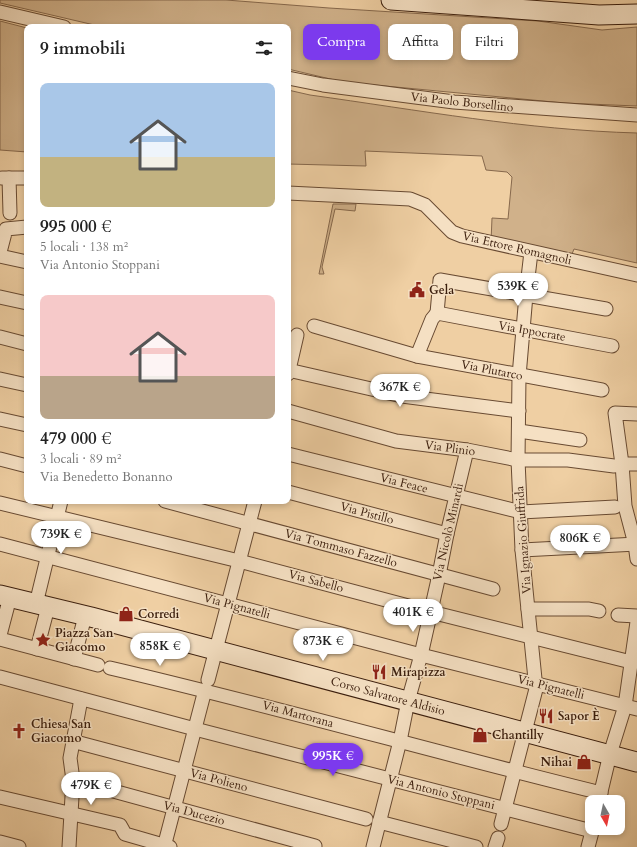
<!DOCTYPE html>
<html lang="it">
<meta charset="utf-8">
<style>
:root{--surface:#fff;--page:#f2f2f2;--text:#222;--muted:#767676;--accent:#7c3aed}
body{margin:0;font-family:Cardo,serif;background:var(--page);color:var(--text);height:100vh;display:flex;flex-direction:column;font-size:15px;white-space:nowrap}
*{box-sizing:border-box;margin:0}
p{font-size:13px;color:var(--muted)}
.icon{flex:none;width:22px;height:22px;fill:none;stroke:currentColor;stroke-width:2;stroke-linecap:round;stroke-linejoin:round}
.map{position:relative;flex:1;overflow:hidden}
.sheet{position:absolute;left:24px;top:24px;width:267px;height:480px;display:flex;flex-direction:column;background:var(--surface);border-radius:8px;box-shadow:0 2px 6px #0003}
.sheet>*{flex:none}
.top-card{position:absolute;left:303px;top:24px;width:274px;height:36px;display:flex;gap:8px}
.needle{width:26px;rotate:171deg}
.controls{position:absolute;left:585px;top:795px;display:grid;gap:8px}
.controls a{display:grid;place-items:center;width:40px;height:40px;border-radius:8px;background:var(--surface);box-shadow:0 2px 6px #0003;font-size:20px}
.price{position:absolute;translate:-50% -34px;padding:0 9px;border-radius:14px;background:#fff;color:#222;font-size:13px;line-height:26px;filter:drop-shadow(0 1px 2px #0008)}
.price::after{content:'';position:absolute;left:50%;top:24px;width:12px;height:9px;margin-left:-6px;background:inherit;clip-path:polygon(0 0,100% 0,50% 100%)}
.price.current{background:var(--accent);color:#fff}
ul{padding:0;list-style:none}
li{display:grid;align-content:center;gap:8px;height:212px;padding:0 16px}
li span{display:grid;place-items:center;height:124px;border-radius:8px;color:#555}
li>.icon{margin-inline-start:auto}
span .icon{width:72px;height:72px;fill:#fffc;stroke-width:1}
li b{font-size:17px}
h2{display:flex;justify-content:space-between;align-items:center;height:48px;padding:0 16px;font-size:17px}
.tag{padding:0 14px;border-radius:8px;background:var(--surface);box-shadow:0 2px 6px #0003;font-size:14px;line-height:36px}
.tag.current{background:var(--accent);color:#fff}
.map>svg:first-child{display:block}
.green{fill:#d0b18a;stroke:#86684c}
.lines{fill:none;stroke-linecap:round;stroke-linejoin:round}
.street-casing{stroke:#684a32;stroke-width:15}
.secondary-casing{stroke:#3b1e0d;stroke-width:21}
.street{stroke:#f5e0c3;stroke-width:13}
.secondary{stroke:#f5e0c3;stroke-width:19}
.labels{text-anchor:middle;stroke-width:3;stroke-linejoin:round;paint-order:stroke}
.street-label{font-size:12px;fill:#3b1e0d;stroke:#f5e0c3}
.poi-label{font-size:12px;font-weight:bold;fill:#3b1e0d;stroke:#f5e0c3;text-anchor:start}
</style>
<div class="map">
<svg width="637" height="847" viewBox="0 0 637 847">
<rect width="100%" height="100%" fill="#efcfa3"/>
<filter id="stains"><feTurbulence type="fractalNoise" baseFrequency=".005" numOctaves="4"/><feColorMatrix values="0 0 0 0 .2 0 0 0 0 .09 0 0 0 0 .02 0 0 0 .5 -.17"/></filter>
<radialGradient id="worn" r=".72"><stop offset=".6" stop-color="#630" stop-opacity="0"/><stop offset="1" stop-color="#630" stop-opacity=".3"/></radialGradient>
<g class="green">
<path d="M0,0H226L329,8L538,21L602,30L637,27V106L564,103L343,82L288,69V27H103L0,3Z"/>
<path d="M0,21L27,28V152L0,150Z"/>
<path d="M288,90L310,95C418,110 527,130 637,133V263L574,249L572,254L491,242L492,218L508,219L512,177L507,172L486,170L482,156L365,151L366,166L288,164Z"/>
<path d="M333,204H356L355,211L335,209L322,267L324,274H319Z"/>
</g>
<g class="lines">
<defs>
<g id="street">
<path d="M0,12L64,27"/>
<path d="M288,78L323,85L454,102L637,115"/>
<path d="M2,178H27"/>
<path d="M9,178L10,213"/>
<path d="M288,193L410,199L425,205L452,232L462,236L637,275"/>
<path d="M0,252L6,229L27,227"/>
<path d="M0,256L27,262"/>
<path d="M0,297L27,303"/>
<path d="M437,313L440,280L606,309"/>
<path d="M314,326L417,356L602,390"/>
<path d="M0,337L27,344"/>
<path d="M417,356L432,319L437,313L612,346"/>
<path d="M288,370L402,396L519,411"/>
<path d="M288,374L297,335"/>
<path d="M0,379L27,385"/>
<path d="M288,411L396,441L467,450L518,460H568L614,466"/>
<path d="M637,414L615,413L622,464L625,506L635,544L637,559"/>
<path d="M0,419L27,425"/>
<path d="M519,431L580,440"/>
<path d="M288,454L521,512L615,507"/>
<path d="M0,459L27,466"/>
<path d="M622,464H637"/>
<path d="M288,492L447,534"/>
<path d="M165,501L493,589"/>
<path d="M0,503L239,561L431,612L631,662"/>
<path d="M0,544L421,655L637,709"/>
<path d="M522,550L637,544"/>
<path d="M36,604L61,501"/>
<path d="M528,609H589L599,611"/>
<path d="M618,615L637,616"/>
<path d="M0,635L10,597"/>
<path d="M0,639L98,665"/>
<path d="M37,649L48,607"/>
<path d="M74,659L85,616"/>
<path d="M110,668C274,706 437,753 601,793"/>
<path d="M0,677L195,729L592,831"/>
<path d="M208,680L255,501"/>
<path d="M72,741L366,819"/>
<path d="M73,780L315,846"/>
<path d="M0,797L120,825L125,834L170,847"/>
<path d="M599,800L610,754L625,706L637,622"/>
<path d="M379,822L476,847"/>
<path d="M501,824L536,689L522,550L518,460L519,376L526,295L531,252"/>
<path d="M0,842L19,847"/>
<path d="M69,847L73,780L70,758L81,699"/>
<path d="M164,847L205,690"/>
<path d="M373,847L400,741L408,701L421,655L439,575L447,534L467,450"/>
<path d="M495,847L498,838"/>
<path d="M588,847L593,828"/>
</g>
<g id="secondary">
<path d="M391,0L599,15L637,14"/>
<path d="M0,595L91,617L637,762"/>
</g>
</defs>
<use href="#street" class="street-casing"/>
<use href="#secondary" class="secondary-casing"/>
<use href="#street" class="street"/>
<use href="#secondary" class="secondary"/>
</g>
<defs>
<symbol id="civic-bare" viewBox="-9 -9 18 18"><path d="M-.6-6.5H3V-4.5H.6V-3L4-1V1h2V6H-6V1h2V-1L-.6-3ZM-1.2 2.5V6h2.4V2.5Z" fill="#8f2418" stroke="#f5e0c3" stroke-width="2.5" paint-order="stroke"/></symbol>
<symbol id="shop-bare" viewBox="-9 -9 18 18"><path d="M-5-2.5h2.3a2.7 3.5 0 0 1 5.4 0H5L5.5 6h-11ZM-1.5-2.5h3a1.5 2.3 0 0 0-3 0Z" fill="#8f2418" stroke="#f5e0c3" stroke-width="2.5" paint-order="stroke"/></symbol>
<symbol id="sight-bare" viewBox="-9 -9 18 18"><path d="M0-6L1.8-2.2L6-1.7L2.9 1.2L3.7 5.4L0 3.3L-3.7 5.4L-2.9 1.2L-6-1.7L-1.8-2.2Z" fill="#8f2418" stroke="#f5e0c3" stroke-width="2.5" paint-order="stroke"/></symbol>
<symbol id="restaurant-bare" viewBox="-9 -9 18 18"><path d="M-5-6h1v4h1v-4h1v4h1v-4h1v5L-1.5 .5V6h-2V.5L-5-1ZM5-6V6H3V1.5H1.5Q1.5-4 5-6Z" fill="#8f2418" stroke="#f5e0c3" stroke-width="2.5" paint-order="stroke"/></symbol>
<symbol id="church-bare" viewBox="-9 -9 18 18"><path d="M-1.2-6h2.4v3.5h3.3v2.4h-3.3V6h-2.4V-.1h-3.3v-2.4h3.3Z" fill="#8f2418" stroke="#f5e0c3" stroke-width="2.5" paint-order="stroke"/></symbol>
</defs>
<g fill-rule="evenodd">
<use href="#civic-bare" x="406" y="279" width="22" height="22"/>
<use href="#shop-bare" x="115" y="603" width="22" height="22"/>
<use href="#sight-bare" x="32" y="629" width="22" height="22"/>
<use href="#restaurant-bare" x="368" y="661" width="22" height="22"/>
<use href="#restaurant-bare" x="535" y="705" width="22" height="22"/>
<use href="#church-bare" x="8" y="720" width="22" height="22"/>
<use href="#shop-bare" x="469" y="724" width="22" height="22"/>
<use href="#shop-bare" x="573" y="751" width="22" height="22"/>
</g>
<g class="labels">
<g class="street-label">
<text transform="translate(462 102) rotate(6)" y="4">Via Paolo Borsellino</text>
<text transform="translate(517 248) rotate(13)" y="4">Via Ettore Romagnoli</text>
<text transform="translate(532 331) rotate(10)" y="4">Via Ippocrate</text>
<text transform="translate(492 370) rotate(11)" y="4">Via Plutarco</text>
<text transform="translate(450 448) rotate(8)" y="4">Via Plinio</text>
<text transform="translate(404 483) rotate(14)" y="4">Via Feace</text>
<text transform="translate(367 513) rotate(15)" y="4">Via Pistillo</text>
<text transform="translate(448 532) rotate(-77)" y="4">Via Nicolò Minardi</text>
<text transform="translate(523 540) rotate(-94)" y="4">Via Ignazio Giuffrida</text>
<text transform="translate(341 548) rotate(15)" y="4">Via Tommaso Fazzello</text>
<text transform="translate(316 581) rotate(15)" y="4">Via Sabello</text>
<text transform="translate(237 606) rotate(15)" y="4">Via Pignatelli</text>
<text transform="translate(551 687) rotate(14)" y="4">Via Pignatelli</text>
<text transform="translate(388 696) rotate(15)" y="4">Corso Salvatore Aldisio</text>
<text transform="translate(298 714) rotate(15)" y="4">Via Martorana</text>
<text transform="translate(219 780) rotate(15)" y="4">Via Polieno</text>
<text transform="translate(441 792) rotate(14)" y="4">Via Antonio Stoppani</text>
<text transform="translate(194 813) rotate(15)" y="4">Via Ducezio</text>
</g>
<g class="poi-label">
<text x="429" y="294">Gela</text>
<text x="138" y="618">Corredi</text>
<text x="55" y="637">Piazza San<tspan x="55" dy="14">Giacomo</tspan></text>
<text x="391" y="676">Mirapizza</text>
<text x="558" y="720">Sapor È</text>
<text x="31" y="728">Chiesa San<tspan x="31" dy="14">Giacomo</tspan></text>
<text x="492" y="739">Chantilly</text>
<text x="572" y="766" text-anchor="end">Nihai</text>
</g>
</g>
<rect width="100%" height="100%" filter="url(#stains)"/>
<rect width="100%" height="100%" fill="url(#worn)"/>
</svg>
<div class="controls">
<a><svg class="needle" viewBox="-14 -14 28 28"><path d="M0-13l5 13h-10z" fill="#e53935"/><path d="M0 13l5-13h-10z" fill="#767676"/></svg></a>
</div>
<b class="price" style="left:518px;top:307px">539K €</b>
<b class="price" style="left:400px;top:408px">367K €</b>
<b class="price" style="left:61px;top:555px">739K €</b>
<b class="price" style="left:580px;top:559px">806K €</b>
<b class="price" style="left:413px;top:633px">401K €</b>
<b class="price" style="left:323px;top:662px">873K €</b>
<b class="price" style="left:160px;top:667px">858K €</b>
<b class="price current" style="left:333px;top:777px">995K €</b>
<b class="price" style="left:91px;top:806px">479K €</b>
<div class="top-card">
<a class="tag current">Compra</a>
<a class="tag">Affitta</a>
<a class="tag">Filtri</a>
</div>
<section class="sheet">
<h2>9 immobili<svg class="icon" aria-label="filters" viewBox="0 0 24 24"><path d="M4 7h16M4 17h16"/><circle cx="9" cy="7" r="2"/><circle cx="15" cy="17" r="2"/></svg></h2>
<ul>
<li><span style="background:linear-gradient(#a9c7e8 60%,#c2b280 0)"><svg class="icon" aria-label="home" viewBox="0 0 24 24"><path d="M3 11l9-7 9 7M6 9v11h12V9"/></svg></span><div><b>995 000 €</b><p>5 locali · 138 m²</p><p>Via Antonio Stoppani</p></div></li>
<li><span style="background:linear-gradient(#f6c9c9 65%,#b9a48a 0)"><svg class="icon" aria-label="home" viewBox="0 0 24 24"><path d="M3 11l9-7 9 7M6 9v11h12V9"/></svg></span><div><b>479 000 €</b><p>3 locali · 89 m²</p><p>Via Benedetto Bonanno</p></div></li>
</ul>
</section>
</div>
